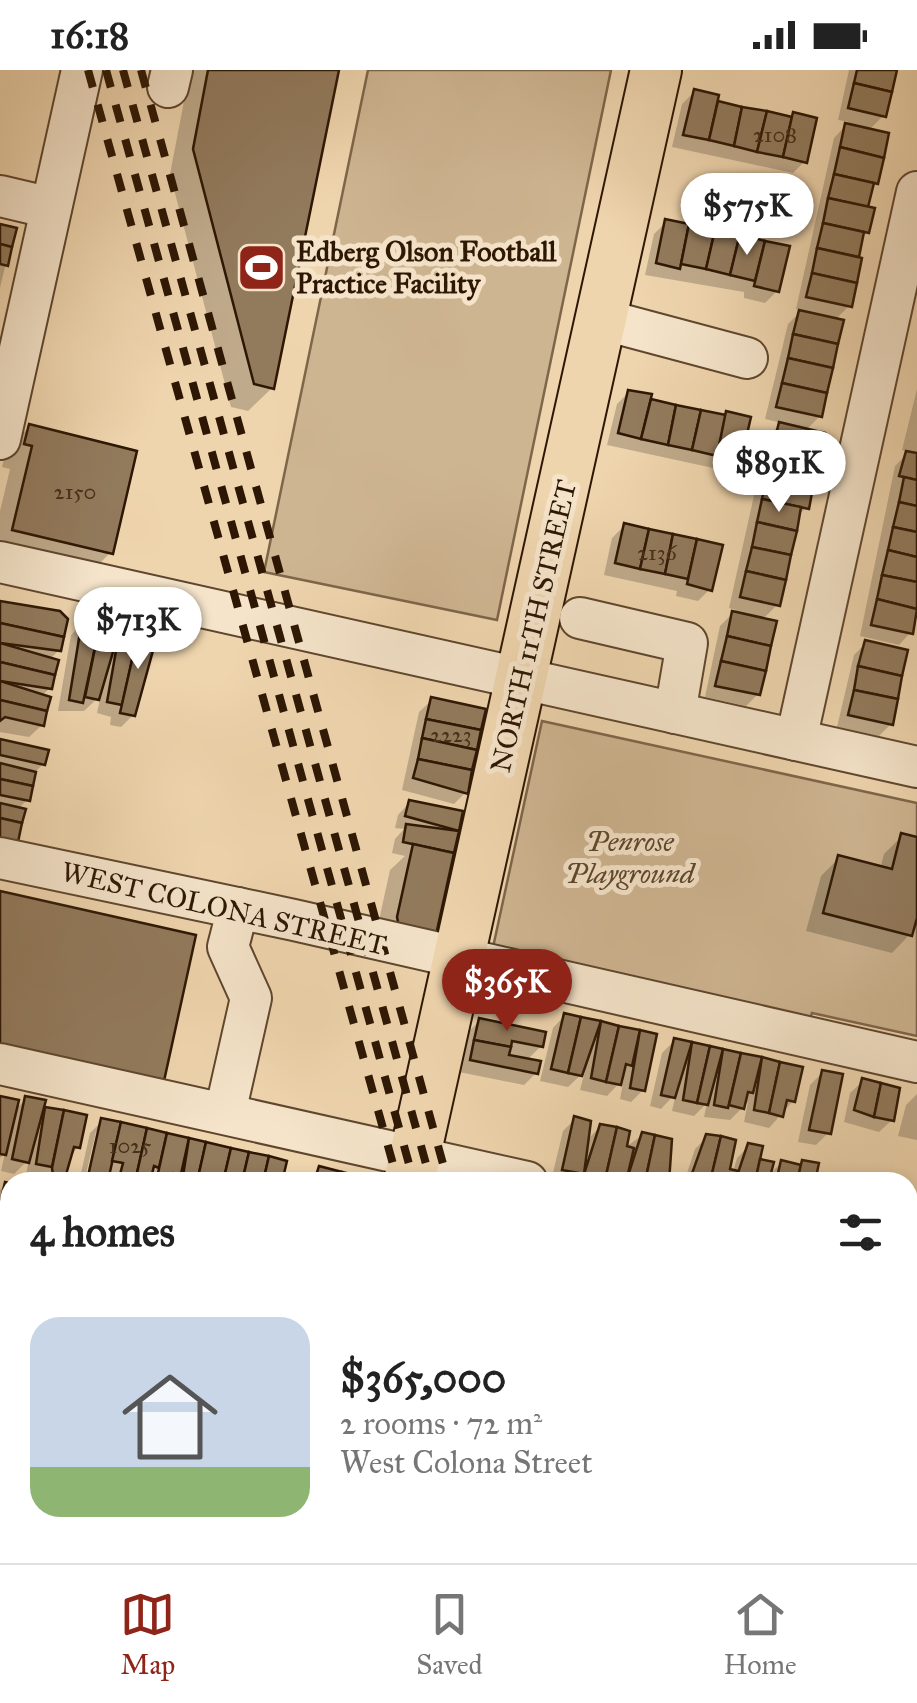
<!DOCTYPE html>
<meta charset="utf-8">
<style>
:root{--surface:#fff;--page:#f2f2f2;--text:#222;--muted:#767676;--line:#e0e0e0;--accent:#8f2418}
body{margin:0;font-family:"IM FELL Great Primer",serif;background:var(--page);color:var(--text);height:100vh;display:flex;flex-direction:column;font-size:38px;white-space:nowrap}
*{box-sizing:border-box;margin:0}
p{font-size:32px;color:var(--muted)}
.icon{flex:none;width:55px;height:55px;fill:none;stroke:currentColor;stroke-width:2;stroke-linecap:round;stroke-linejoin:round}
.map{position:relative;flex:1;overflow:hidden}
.details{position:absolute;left:0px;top:1102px;width:918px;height:392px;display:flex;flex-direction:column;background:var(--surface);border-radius:30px 30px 0 0;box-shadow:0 5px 15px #0003}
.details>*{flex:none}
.price{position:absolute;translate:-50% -85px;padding:0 22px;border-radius:35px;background:#fff;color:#222;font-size:32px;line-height:65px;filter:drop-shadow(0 2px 5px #0008)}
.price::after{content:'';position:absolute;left:50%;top:60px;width:30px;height:22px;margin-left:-15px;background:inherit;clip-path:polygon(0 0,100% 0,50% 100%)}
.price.selected{background:var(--accent);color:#fff}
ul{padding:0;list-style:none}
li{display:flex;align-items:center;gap:30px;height:250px;padding:0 30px}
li+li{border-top:2px solid var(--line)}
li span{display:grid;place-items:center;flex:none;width:280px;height:200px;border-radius:30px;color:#555}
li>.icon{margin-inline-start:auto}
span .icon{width:120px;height:120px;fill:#fffc;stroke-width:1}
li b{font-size:42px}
h2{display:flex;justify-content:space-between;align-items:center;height:120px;padding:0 30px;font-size:42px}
.status{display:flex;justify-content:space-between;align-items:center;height:70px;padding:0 50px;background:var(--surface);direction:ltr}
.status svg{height:28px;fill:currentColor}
.tab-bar{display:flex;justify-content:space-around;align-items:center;height:140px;border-top:2px solid var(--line);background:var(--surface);font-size:28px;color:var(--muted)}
.tab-bar a{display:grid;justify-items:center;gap:5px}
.tab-bar .selected{color:var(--accent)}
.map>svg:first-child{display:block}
.green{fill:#ceb591;stroke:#7e664a;stroke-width:2.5}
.shadow{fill:#0003}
.building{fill:#927a5c;stroke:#2d1704;stroke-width:2.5}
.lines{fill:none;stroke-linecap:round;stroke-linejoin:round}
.minor-casing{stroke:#5e462e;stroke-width:44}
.major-casing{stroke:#2d1704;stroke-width:54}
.minor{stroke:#f5e4ca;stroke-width:40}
.major{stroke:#efd5ae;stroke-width:50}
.rail{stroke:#2d1704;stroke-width:8;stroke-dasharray:18 18;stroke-linecap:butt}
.labels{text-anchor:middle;stroke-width:10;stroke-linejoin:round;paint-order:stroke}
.number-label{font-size:22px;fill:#46301a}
.poi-label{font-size:28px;font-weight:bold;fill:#2d1704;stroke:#f5e4ca;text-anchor:start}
.street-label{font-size:28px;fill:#2d1704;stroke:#f5e4ca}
.park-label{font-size:28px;font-style:italic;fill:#5d462e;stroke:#f5e4ca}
</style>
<div class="status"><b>16:18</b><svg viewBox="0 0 49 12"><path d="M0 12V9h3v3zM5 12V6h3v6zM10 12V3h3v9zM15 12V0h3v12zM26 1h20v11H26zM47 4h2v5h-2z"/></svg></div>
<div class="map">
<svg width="917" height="1493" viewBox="0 0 917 1493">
<rect width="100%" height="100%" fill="#efd5ae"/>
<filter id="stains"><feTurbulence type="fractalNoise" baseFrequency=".002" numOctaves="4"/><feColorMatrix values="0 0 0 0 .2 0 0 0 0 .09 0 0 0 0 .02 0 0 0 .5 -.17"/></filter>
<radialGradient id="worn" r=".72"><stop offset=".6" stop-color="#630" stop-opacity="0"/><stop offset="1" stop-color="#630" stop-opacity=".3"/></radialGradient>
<g class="green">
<path d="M368,0H611L497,550L264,502Z"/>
<path d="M542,651L917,733V966L812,943L809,951L492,882Z"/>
<path d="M750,1485H876L874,1493H748Z"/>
</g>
<g class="shadow">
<path d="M190,0H337L272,318L248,341L231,337L170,104Z"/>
<path d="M849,0H894L884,45L868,61L867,162L861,169L849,236L835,250L820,346L805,361L806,438L796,447L778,534L761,551L758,624L746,636L705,627L720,556L736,540L729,538L767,367L782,353L765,349L788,254L802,240L796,239L834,68L849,52L838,50Z"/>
<path d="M694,22L741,39L814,50L805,91L793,103L672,77L682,34Z"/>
<path d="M666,152L787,178L777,221L765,233L744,228V222L645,205L654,164Z"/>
<path d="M0,154L14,159L0,218Z"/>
<path d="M917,319V534L911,562L899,575L860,566L895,396L909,382L902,380Z"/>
<path d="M629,322L700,343L739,389L727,401L607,375L617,334Z"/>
<path d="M29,357L111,482L87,506L0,486V441L10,399L2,397L6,381Z"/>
<path d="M624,456L720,477L710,519L698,531L676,526L677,521L604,505L612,468Z"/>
<path d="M0,533L59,580L49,590L50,618L40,627L42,655L29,667L0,662Z"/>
<path d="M83,553L154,568L133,645L121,657L110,655L111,647L97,643L101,625L84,641H58L71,565Z"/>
<path d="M866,573L891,654L879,666L837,657L854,585Z"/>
<path d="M432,630L466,722L454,734L402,720L419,642Z"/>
<path d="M0,672L43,694L33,704L27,730L18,739L0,782Z"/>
<path d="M410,732L460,743L434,864L374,873L390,800L405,786L392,783L395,769L404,759L395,758L398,745Z"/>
<path d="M902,766L917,770V838L910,864L892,883L806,861L821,806L839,788L880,799L884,784Z"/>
<path d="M565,945L654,966L643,1020L631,1032L620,1029L624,1008L607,1026L580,1020L585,1001L568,1017L540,1011L553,958Z"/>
<path d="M479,951L541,976L526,991L536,1003L524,1015L459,1002L467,963Z"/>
<path d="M674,971L800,999L793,1031L769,1058L744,1052L748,1032L730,1050L704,1047L707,1033L694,1046L672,1041L676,1023L661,1039L650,1036L662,983Z"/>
<path d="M822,1003L828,1063L816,1075L798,1072L810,1015Z"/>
<path d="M863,1011L892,1050L879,1062L844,1052L850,1023Z"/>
<path d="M917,1024V1070L898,1066L906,1035Z"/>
<path d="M0,1028L14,1041L26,1029L42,1039L84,1047L77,1077L57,1112H41V1108L26,1105L29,1089L14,1104L1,1101L5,1083L0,1088Z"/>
<path d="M575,1049L584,1073L601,1056L624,1078L643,1065L671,1089L667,1112L551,1111L563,1061Z"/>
<path d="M102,1051L284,1092L280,1112H110L112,1105L107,1104L103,1112H90L101,1062H96L84,1112H79L90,1063Z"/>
<path d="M707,1067L727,1101L733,1102L737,1088L749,1076L767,1107L782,1092L816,1095L814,1112H684L695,1079Z"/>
<path d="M319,1099L356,1108L355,1112H307Z"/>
<path d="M6,1114L10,1115V1158L0,1223V1120Z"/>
<path d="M908,1230L917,1232V1261L912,1266L908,1265Z"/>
<path d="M10,1408V1425L0,1430V1413Z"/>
<path d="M42,1485H89L88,1493H41Z"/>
<path d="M104,1485H171L170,1493H103Z"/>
<path d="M583,1485H744L743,1493H604L605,1488L599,1493H581Z"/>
</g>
<g class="building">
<path d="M208,0H339L274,319L254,314L193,79Z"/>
<path d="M857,0H897L892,22L854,13Z"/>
<path d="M854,13L892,22L886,47L848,38Z"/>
<path d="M694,19L719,25L709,70L683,65Z"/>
<path d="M718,31L742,37L734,76L709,70Z"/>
<path d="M742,37L767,41L757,82L734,76Z"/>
<path d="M767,41L792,47L783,87L757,82Z"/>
<path d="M793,42L817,48L807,93L783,87Z"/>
<path d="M845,53L889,63L884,88L840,77Z"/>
<path d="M840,77L884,88L878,114L834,104Z"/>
<path d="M834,104L874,113L868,137L828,128Z"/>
<path d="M828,128L875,138L869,163L823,153Z"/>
<path d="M665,149L689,154L680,199L656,193Z"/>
<path d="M823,153L864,162L859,187L817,178Z"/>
<path d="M0,154L17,158L12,177L0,174Z"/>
<path d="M689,154L715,160L706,199L681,194Z"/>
<path d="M715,160L740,164L730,205L706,199Z"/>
<path d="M740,164L765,171L755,211L730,205Z"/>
<path d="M765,171L790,176L779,222L754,216Z"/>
<path d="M0,174L12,177L8,196L0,194Z"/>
<path d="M817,178L862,188L857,213L812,203Z"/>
<path d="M812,203L857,213L852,237L806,227Z"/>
<path d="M799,240L844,250L838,274L793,264Z"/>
<path d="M793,264L838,274L833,298L788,288Z"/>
<path d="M788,288L833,298L827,323L782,313Z"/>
<path d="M782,313L827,323L822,347L776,337Z"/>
<path d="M628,320L652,324L641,369L618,363Z"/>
<path d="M651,329L676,335L668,375L641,369Z"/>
<path d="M676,335L701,340L692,380L668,375Z"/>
<path d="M701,340L726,345L717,386L692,380Z"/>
<path d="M726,341L751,347L741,390L717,386Z"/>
<path d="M779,352L825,363L819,388L773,377Z"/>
<path d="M29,354L137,381L113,484L12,460L32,376L24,374Z"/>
<path d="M773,377L819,388L814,412L768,402Z"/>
<path d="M906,381L917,383V410L899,406Z"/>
<path d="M768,402L814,412L809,439L762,429Z"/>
<path d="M904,407L917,410V436L899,432Z"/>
<path d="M762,429L801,437L797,461L757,452Z"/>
<path d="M899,432L917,436V462L893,457Z"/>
<path d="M757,452L797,461L791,485L752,477Z"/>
<path d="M624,453L649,459L640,499L615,493Z"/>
<path d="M893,457L917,462V487L888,480Z"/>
<path d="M649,459L673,464L665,504L640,499Z"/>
<path d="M673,464L697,469L688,509L665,504Z"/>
<path d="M697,469L723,475L712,521L687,514Z"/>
<path d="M752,477L791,485L786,510L746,501Z"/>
<path d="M888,480L917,487V512L882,505Z"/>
<path d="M746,501L786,510L780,536L740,527Z"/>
<path d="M882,505L917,512V539L877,529Z"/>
<path d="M877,529L917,539L913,564L871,555Z"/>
<path d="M0,531L60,541L68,549L64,567L0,553Z"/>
<path d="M732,541L777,551L771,576L727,566Z"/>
<path d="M82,550L100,554L83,633L69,630Z"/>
<path d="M0,553L64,567L61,581L0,573Z"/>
<path d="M100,554L120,558L99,630L85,627Z"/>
<path d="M120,558L139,559L122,635L107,632Z"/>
<path d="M139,559L157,566L135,646L120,643Z"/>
<path d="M727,566L771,576L766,601L721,591Z"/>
<path d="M865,570L908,580L902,606L858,596Z"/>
<path d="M0,573L59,590L55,605L0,592Z"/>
<path d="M721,591L766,601L760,625L715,616Z"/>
<path d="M0,592L55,605L52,619L0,611Z"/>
<path d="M858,596L902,606L898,629L854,620Z"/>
<path d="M0,611L51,627L47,641L0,630Z"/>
<path d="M854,620L898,629L893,655L848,645Z"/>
<path d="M431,627L486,639L481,660L426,649Z"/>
<path d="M0,630L47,641L44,656L5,647L0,651Z"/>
<path d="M426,649L481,660L477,680L422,668Z"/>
<path d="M422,668L477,680L472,700L418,689Z"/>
<path d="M0,669L49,680L45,695L0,685Z"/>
<path d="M418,689L472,700L468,724L413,708Z"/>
<path d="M0,693L36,702L33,716L0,709Z"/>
<path d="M0,709L33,716L30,731L0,725Z"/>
<path d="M409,730L463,741L459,761L405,746Z"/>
<path d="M0,733L26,739L22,753L0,748Z"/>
<path d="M0,748L22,753L18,772L0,769Z"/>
<path d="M406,754L459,761L454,783L403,772Z"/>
<path d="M901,763L917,767V848L912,866L823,843L838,785L892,799Z"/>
<path d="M413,774L454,783L436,865L399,857L397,847Z"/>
<path d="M0,821L196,865L164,1011L0,974Z"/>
<path d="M564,943L581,947L568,1003L551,999Z"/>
<path d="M581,947L601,951L582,1006L568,1003Z"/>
<path d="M479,948L546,962L543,977L512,971L511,977L474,970Z"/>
<path d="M601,951L619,956L606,1012L591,1008Z"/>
<path d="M619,956L640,960L632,996L626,994L621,1015L606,1012Z"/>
<path d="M640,960L657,964L645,1021L630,1018Z"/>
<path d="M674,968L692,972L675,1028L661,1025Z"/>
<path d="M474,970L511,977L509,985L541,991L538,1004L470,990Z"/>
<path d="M692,972L710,976L697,1033L683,1030Z"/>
<path d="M710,976L723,979L708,1035L697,1033Z"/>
<path d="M723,979L741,983L728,1038L714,1035Z"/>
<path d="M741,983L762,987L753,1023L748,1022L744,1039L729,1035Z"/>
<path d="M762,987L780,992L769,1043L754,1040Z"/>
<path d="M780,992L803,997L795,1032L787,1030L783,1047L769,1043Z"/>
<path d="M822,1000L843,1004L831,1064L809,1060Z"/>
<path d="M862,1008L881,1013L874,1047L854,1040Z"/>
<path d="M881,1013L900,1018L894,1051L874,1047Z"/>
<path d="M0,1026L19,1030L6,1085L0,1084Z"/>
<path d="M25,1026L46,1030L29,1093L12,1089Z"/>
<path d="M45,1037L64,1040L52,1097L36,1094Z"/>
<path d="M64,1040L87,1045L80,1078L74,1077L65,1108L53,1105L52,1098Z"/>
<path d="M574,1046L591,1051L584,1104L562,1100Z"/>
<path d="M101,1048L121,1052L108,1111L88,1106Z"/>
<path d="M121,1052L147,1058L135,1112H118L123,1093L112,1091Z"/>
<path d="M600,1054L617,1057L605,1110L584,1104Z"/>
<path d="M617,1057L630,1061L627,1076L634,1078L626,1112L605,1110Z"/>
<path d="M147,1058L167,1063L159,1098L154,1096L150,1112H135Z"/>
<path d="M642,1062L655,1065L645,1112H626Z"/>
<path d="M167,1063L189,1068L181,1104L173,1103L170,1112H156Z"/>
<path d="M706,1064L721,1066L710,1112H689Z"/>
<path d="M655,1065L672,1069L669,1112H645Z"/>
<path d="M721,1066L736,1070L730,1099L738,1101L735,1112H710Z"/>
<path d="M189,1068L206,1072L197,1112H182Z"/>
<path d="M206,1072L231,1078L223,1112H197Z"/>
<path d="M748,1073L763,1076L755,1112H735Z"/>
<path d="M231,1078L249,1082L242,1112H223Z"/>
<path d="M249,1082L269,1086L263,1112H242Z"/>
<path d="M269,1086L287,1091L282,1112H263Z"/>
<path d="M760,1089L774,1092L770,1107L777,1108L776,1112H755Z"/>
<path d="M781,1090L801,1095L797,1112H776Z"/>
<path d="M802,1090L819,1093L815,1112H797Z"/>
<path d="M319,1096L342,1102L339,1112H314Z"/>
<path d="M342,1102L359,1106L357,1112H339Z"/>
<path d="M5,1112L10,1113L6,1190L10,1191L2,1226L0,1134Z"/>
<path d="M908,1227L917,1229V1254L908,1252Z"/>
<path d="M908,1272L917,1274V1295L908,1293Z"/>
<path d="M0,1284L10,1287L0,1334Z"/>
<path d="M908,1293L917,1295L915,1316L908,1315Z"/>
<path d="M10,1405V1424L5,1427L0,1410Z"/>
<path d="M51,1485H71L70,1493L49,1492Z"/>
<path d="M71,1485H93L91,1493H70Z"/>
<path d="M113,1485H134L132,1493H111Z"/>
<path d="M134,1485H156L154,1493H132Z"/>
<path d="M156,1485H174L176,1486L175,1493H154Z"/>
<path d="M181,1485H222L257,1493H180Z"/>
</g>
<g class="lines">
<defs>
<g id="minor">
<path d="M168,17L172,0"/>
<path d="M0,126L51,138"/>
<path d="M601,249L747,288"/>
<path d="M0,369L82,0"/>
<path d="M0,492L917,697"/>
<path d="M580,548L687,573L675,643"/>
<path d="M796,670L917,122"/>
<path d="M0,788L294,850L917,992"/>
<path d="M0,994L527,1112"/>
<path d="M225,1043L251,928L228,877L238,838"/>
<path d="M908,1196L917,1198"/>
<path d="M0,1247L10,1249"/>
</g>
<g id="major">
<path d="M409,1112L656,0"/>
<path d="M908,1459L917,1415"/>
<path d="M324,1493L326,1485"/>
</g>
</defs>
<use href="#minor" class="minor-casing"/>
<use href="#major" class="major-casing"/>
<use href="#minor" class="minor"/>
<use href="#major" class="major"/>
<g class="rail">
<path d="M88,0L398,1112"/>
<path d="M106,0L414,1112"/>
<path d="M123,0L431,1112"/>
<path d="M141,0L448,1112"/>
<path d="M497,1485L499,1493"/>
<path d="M514,1485L516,1493"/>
<path d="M531,1485L534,1493"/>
<path d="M549,1485L551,1493"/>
</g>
</g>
<defs>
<symbol id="stadium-square" viewBox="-11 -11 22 22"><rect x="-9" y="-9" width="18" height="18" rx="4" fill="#8f2418" stroke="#f5e4ca"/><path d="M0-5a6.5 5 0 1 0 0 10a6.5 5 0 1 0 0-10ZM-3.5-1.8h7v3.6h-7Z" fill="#fff"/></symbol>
</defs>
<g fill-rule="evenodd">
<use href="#stadium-square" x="234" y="170" width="55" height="55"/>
</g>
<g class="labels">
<g class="number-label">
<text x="775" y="72">2108</text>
<text x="75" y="429">2150</text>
<text x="657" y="490">2136</text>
<text x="451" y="672">2223</text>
<text x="130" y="1083">1025</text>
</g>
<g class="poi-label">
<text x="296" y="191">Edberg Olson Football<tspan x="296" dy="32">Practice Facility</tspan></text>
</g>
<g class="street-label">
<text transform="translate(533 556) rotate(-77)" y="10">NORTH 11TH STREET</text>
<text transform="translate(224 838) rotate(13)" y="10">WEST COLONA STREET</text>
</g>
<g class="park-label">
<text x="630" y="781">Penrose<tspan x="630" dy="32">Playground</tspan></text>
</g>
</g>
<rect width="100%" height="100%" filter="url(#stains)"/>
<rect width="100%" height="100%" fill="url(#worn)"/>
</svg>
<b class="price" style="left:747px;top:188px">$575K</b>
<b class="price" style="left:779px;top:445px">$891K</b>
<b class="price" style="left:138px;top:602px">$713K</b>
<b class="price selected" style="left:507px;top:964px">$365K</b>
<section class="details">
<h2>4 homes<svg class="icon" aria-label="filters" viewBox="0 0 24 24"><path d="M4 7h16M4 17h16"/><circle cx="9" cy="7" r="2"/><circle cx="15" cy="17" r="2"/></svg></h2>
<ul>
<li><span style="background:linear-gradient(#c9d6e8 75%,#8fb573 0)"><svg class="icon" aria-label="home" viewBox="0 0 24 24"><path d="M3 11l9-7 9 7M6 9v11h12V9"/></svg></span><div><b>$365,000</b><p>2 rooms · 72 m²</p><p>West Colona Street</p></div></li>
</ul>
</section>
</div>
<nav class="tab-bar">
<a class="selected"><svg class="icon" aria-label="map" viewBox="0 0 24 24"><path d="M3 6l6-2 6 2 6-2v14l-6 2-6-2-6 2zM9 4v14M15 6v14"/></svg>Map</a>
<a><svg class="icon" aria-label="saved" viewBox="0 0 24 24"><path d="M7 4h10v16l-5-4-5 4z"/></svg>Saved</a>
<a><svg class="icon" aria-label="home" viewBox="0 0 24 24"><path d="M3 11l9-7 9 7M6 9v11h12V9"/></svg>Home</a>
</nav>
